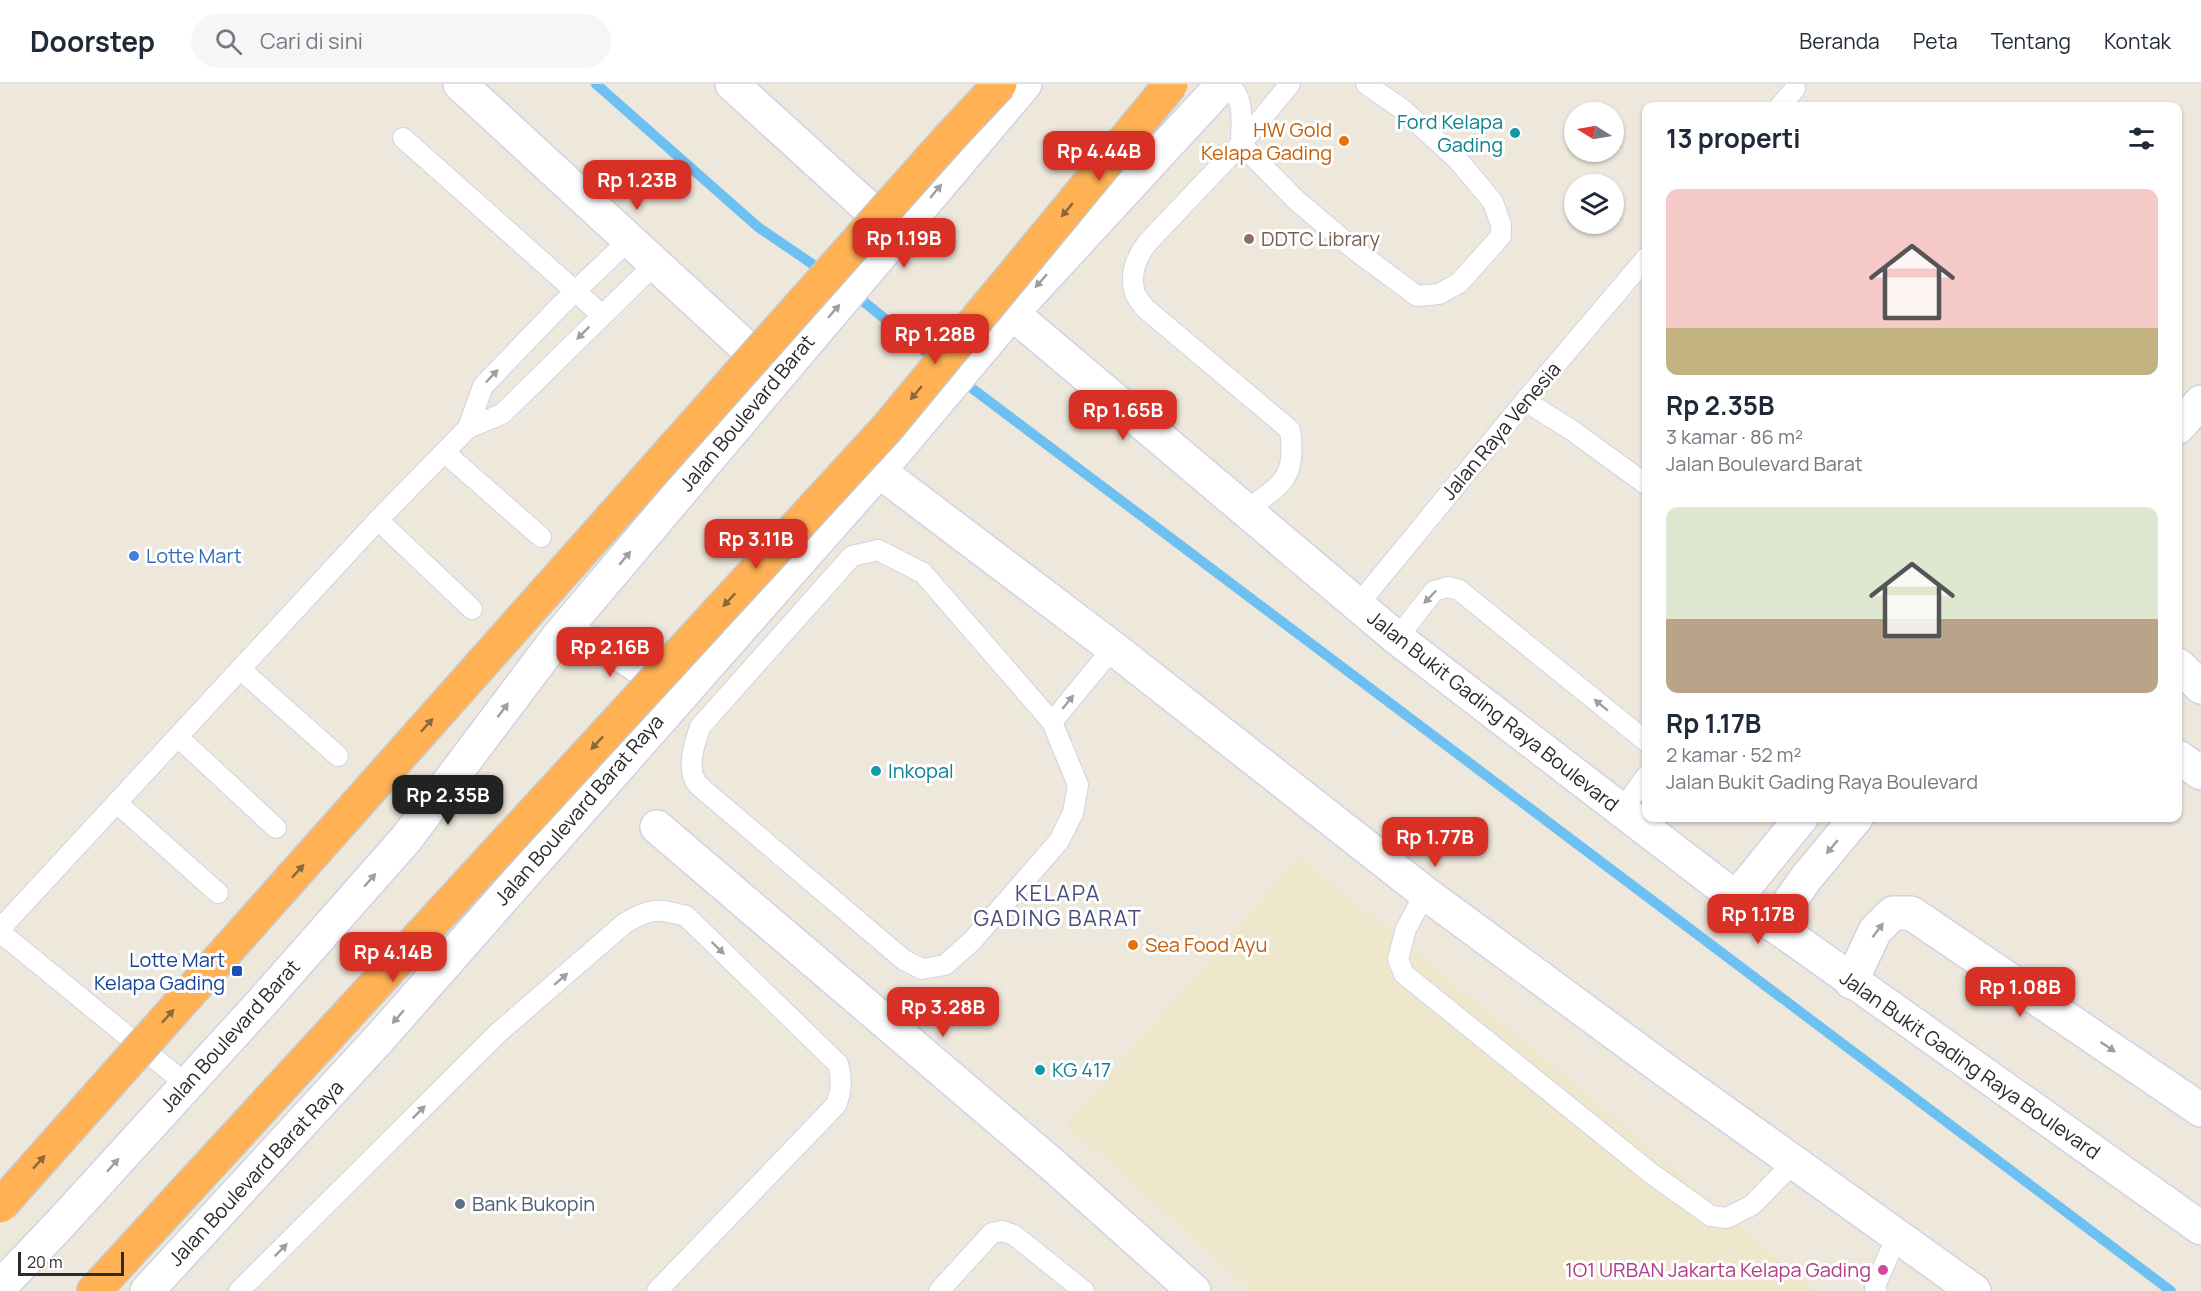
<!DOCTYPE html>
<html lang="id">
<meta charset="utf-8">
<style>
:root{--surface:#fff;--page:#f6f6f7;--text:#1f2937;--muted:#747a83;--line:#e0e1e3;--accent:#d93025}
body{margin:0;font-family:Manrope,sans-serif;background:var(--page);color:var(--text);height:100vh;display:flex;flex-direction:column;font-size:22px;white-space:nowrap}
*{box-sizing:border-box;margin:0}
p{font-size:20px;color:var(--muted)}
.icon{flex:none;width:33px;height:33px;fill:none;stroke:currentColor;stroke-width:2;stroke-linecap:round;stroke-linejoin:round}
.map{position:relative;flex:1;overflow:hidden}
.sheet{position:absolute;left:1642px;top:18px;width:540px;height:720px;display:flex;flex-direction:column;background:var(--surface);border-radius:12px;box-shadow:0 2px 4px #0004}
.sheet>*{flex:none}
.needle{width:39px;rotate:281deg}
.buttons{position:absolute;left:1564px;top:18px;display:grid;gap:12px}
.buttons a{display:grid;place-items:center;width:60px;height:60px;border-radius:50%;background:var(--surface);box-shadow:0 2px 4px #0004;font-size:30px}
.scale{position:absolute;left:18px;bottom:15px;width:106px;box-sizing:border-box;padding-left:6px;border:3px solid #2a2a2a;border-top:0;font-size:16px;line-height:21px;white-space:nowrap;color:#2a2a2a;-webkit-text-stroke:4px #fff;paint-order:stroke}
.price{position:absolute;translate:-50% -51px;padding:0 14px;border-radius:12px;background:var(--accent);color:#fff;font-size:20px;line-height:39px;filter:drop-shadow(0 2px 3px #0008)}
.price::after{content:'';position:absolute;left:50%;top:36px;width:18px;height:14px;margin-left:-9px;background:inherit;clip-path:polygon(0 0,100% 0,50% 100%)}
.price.selected{background:#222;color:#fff}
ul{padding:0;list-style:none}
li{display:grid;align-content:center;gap:12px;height:318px;padding:0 24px}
li span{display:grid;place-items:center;height:186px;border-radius:12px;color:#555}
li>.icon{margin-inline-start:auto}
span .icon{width:108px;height:108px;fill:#fffc;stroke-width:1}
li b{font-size:26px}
h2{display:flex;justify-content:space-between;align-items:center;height:72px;padding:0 24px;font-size:26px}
header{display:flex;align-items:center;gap:36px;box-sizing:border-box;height:84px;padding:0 30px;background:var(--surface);border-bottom:2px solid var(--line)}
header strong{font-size:28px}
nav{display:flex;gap:33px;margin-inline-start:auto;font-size:21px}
.search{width:420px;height:54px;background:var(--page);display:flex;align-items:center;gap:15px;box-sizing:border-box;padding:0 21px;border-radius:33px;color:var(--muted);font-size:22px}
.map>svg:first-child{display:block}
.education{fill:#efe7cb}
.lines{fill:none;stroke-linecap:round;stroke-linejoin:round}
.stream{stroke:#6cc0f2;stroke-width:10}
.lane-casing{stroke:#d1d2e3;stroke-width:22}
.street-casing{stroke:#d1d2e3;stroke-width:36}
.secondary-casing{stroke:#d1d2e3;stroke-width:36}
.highway-casing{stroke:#c8c8c8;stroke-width:36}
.lane{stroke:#fff;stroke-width:20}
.street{stroke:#fff;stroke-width:33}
.secondary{stroke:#fff;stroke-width:33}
.highway{stroke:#ffb154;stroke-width:33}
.highway-bridge-casing{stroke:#c8c8c8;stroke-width:36;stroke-linecap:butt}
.highway-bridge{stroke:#ffb154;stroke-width:33}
.oneway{fill:#9f9f9f}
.oneway2{fill:#8a673d}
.culture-dot{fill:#0f9aa8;stroke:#fff;stroke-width:2}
.food-dot{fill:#e8710a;stroke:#fff;stroke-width:2}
.education-dot{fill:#8d6e63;stroke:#fff;stroke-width:2}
.shop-dot{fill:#3f7fe0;stroke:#fff;stroke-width:2}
.transit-dot{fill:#1a4fb4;stroke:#fff;stroke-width:2}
.service-dot{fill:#5c6f8a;stroke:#fff;stroke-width:2}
.hotel-dot{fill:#d1479c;stroke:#fff;stroke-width:2}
.labels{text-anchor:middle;stroke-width:6;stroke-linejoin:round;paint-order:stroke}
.culture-label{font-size:20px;fill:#0d838f;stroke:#fff;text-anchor:start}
.food-label{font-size:20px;fill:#c56008;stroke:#fff;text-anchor:end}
.education-label{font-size:20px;fill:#785e54;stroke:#fff;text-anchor:start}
.street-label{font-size:20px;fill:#2a2a2a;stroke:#fff}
.shop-label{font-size:20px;fill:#366cbe;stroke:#fff;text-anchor:start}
.transit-label{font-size:20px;fill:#164399;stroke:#fff;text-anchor:end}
.service-label{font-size:20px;fill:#4e5e75;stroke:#fff;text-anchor:start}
.hotel-label{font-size:20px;fill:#b23c85;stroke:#fff;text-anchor:end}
.quarter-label{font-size:22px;letter-spacing:1.5px;fill:#494d7c;stroke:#fff}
</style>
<header>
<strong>Doorstep</strong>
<div class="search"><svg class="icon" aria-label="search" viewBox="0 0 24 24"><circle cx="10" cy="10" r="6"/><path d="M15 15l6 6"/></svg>Cari di sini</div>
<nav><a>Beranda</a><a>Peta</a><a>Tentang</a><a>Kontak</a></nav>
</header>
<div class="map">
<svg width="2201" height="1207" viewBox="0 0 2201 1207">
<rect width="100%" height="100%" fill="#ede7dc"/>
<path class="education" d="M1299,772L1531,963L1816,1207H1253L1066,1041Z"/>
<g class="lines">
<g class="stream">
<path d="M596,0L758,143L824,188"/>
<path d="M853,209L937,277"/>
<path d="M961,296L2171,1207"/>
</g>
<defs>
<g id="lane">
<path d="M1228,0C1246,15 1241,39 1241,60L1296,116L1355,166L1417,212L1439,210L1459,199L1501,152V141L1493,118L1457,75L1402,25L1366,0"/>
<path d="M1780,22L1795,5"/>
<path d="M403,54L602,231"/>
<path d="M1525,317L1570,345L1647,401"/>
<path d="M468,344L483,302L561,221L630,155"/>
<path d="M444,368L541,453"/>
<path d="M1245,427C1282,400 1297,395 1290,346L1146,225C1143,221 1136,214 1135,209C1129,190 1137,172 1148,158L1241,60L1290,0"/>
<path d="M378,436L472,525"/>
<path d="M878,466L923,489L1052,638L1078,701L1073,729L1059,757L972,857L945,881L922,885L904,876L705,707C702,704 696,700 695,696C687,681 695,658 700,643L852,472Z"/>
<path d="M1357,522L1525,317L1647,173"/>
<path d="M1397,554L1434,507L1448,503L1459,506L1647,658"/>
<path d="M240,585L338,672"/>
<path d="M1052,638L1113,564"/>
<path d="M178,653L276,744"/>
<path d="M117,719L218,809"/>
<path d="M1622,726L1647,691"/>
<path d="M1425,809L1406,845L1398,875L1404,890L1652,1090L1711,1132L1727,1134L1752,1121L1794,1078"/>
<path d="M0,845L378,436L468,344L502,330L656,179"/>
<path d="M0,848L186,1000"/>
<path d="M239,1207L498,949L625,839C652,824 656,824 686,832L838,980C842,995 842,1006 836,1021L657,1207"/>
<path d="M939,1207L992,1149L1002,1147L1014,1151L1084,1207"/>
<path d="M1876,1207L1875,1202L1897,1152"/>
</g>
<g id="street">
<path d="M732,0L899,152"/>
<path d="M2178,343L2201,318"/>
<path d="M879,387L1113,564L1425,809L1665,986L1974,1207"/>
<path d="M2178,581L2201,603"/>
<path d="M2178,673L2201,689"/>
<path d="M657,743L1054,1082L1194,1207"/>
<path d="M1736,814L1801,734"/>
<path d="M1773,841L1807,793L1856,734"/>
<path d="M1851,898L1875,847L1893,829H1911L2201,1026"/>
</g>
<g id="secondary">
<path d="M460,0L777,292"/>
<path d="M1012,229L1397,554L1736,814L2201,1144"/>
<path d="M558,553L608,562L650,590L671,619"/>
<path d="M0,1203L60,1140L265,915L406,755L558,553L1025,0"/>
<path d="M147,1207L378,956L879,387L1012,229L1223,0"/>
</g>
<path id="highway" d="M94,1207L171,1123"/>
</defs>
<use href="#lane" class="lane-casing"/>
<use href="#street" class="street-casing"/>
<use href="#secondary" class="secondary-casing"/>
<use href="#highway" class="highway-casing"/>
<use href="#lane" class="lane"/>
<use href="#street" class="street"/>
<use href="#secondary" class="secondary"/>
<use href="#highway" class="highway"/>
<defs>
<g id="highway-bridge">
<path d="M0,1122L951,52L1000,0"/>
<path d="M171,1123L888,343L1171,0"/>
</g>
</defs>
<use href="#highway-bridge" class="highway-bridge-casing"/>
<use href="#highway-bridge" class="highway-bridge"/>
</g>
<defs><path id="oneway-solid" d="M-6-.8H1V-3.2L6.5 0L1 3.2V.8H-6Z" transform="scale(1.5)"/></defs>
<g class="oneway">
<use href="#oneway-solid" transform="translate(936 107) rotate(-50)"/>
<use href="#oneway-solid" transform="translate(1041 197) rotate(132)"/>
<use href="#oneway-solid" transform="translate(834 227) rotate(-49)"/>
<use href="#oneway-solid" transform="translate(583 249) rotate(135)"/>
<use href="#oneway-solid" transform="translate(492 292) rotate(-46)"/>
<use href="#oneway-solid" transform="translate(625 474) rotate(-50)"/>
<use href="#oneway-solid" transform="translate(1430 513) rotate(134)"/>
<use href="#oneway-solid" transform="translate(1068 618) rotate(-51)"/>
<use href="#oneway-solid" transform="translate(1601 621) rotate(-141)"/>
<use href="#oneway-solid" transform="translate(503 626) rotate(-53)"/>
<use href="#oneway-solid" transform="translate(1832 763) rotate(130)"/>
<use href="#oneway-solid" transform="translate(370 796) rotate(-49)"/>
<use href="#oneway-solid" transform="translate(1878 846) rotate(-53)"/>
<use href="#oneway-solid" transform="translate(718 864) rotate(44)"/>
<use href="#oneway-solid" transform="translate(561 895) rotate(-41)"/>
<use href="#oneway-solid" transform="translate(398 933) rotate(131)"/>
<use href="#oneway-solid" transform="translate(2108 963) rotate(34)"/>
<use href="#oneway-solid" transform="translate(419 1028) rotate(-45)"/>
<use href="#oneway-solid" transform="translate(113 1081) rotate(-48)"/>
<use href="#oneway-solid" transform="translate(281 1166) rotate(-45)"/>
</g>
<g class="oneway2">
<use href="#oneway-solid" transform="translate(1067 126) rotate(130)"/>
<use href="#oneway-solid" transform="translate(916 309) rotate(130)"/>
<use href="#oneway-solid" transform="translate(729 516) rotate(133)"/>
<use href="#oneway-solid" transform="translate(427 641) rotate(-48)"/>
<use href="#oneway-solid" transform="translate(597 659) rotate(133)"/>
<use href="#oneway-solid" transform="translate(298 787) rotate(-48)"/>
<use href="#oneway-solid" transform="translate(168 932) rotate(-48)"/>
<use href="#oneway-solid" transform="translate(39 1078) rotate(-48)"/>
</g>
<g class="culture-dot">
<circle cx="1515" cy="49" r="6"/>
<circle cx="876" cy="687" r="6"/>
<circle cx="1040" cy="986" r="6"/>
</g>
<g class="food-dot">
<circle cx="1344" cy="57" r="6"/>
<circle cx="1133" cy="861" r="6"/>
</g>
<circle class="education-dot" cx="1249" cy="155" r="6"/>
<circle class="shop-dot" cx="134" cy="472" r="6"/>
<rect class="transit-dot" x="231" y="881" width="12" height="12" rx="3"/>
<circle class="service-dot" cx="460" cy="1120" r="6"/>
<circle class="hotel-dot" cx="1883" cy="1186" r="6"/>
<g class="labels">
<g class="culture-label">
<text x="1503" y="45" text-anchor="end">Ford Kelapa<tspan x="1503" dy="23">Gading</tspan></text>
<text x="888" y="694">Inkopal</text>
<text x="1052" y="993">KG 417</text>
</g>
<g class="food-label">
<text x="1332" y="53">HW Gold<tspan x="1332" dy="23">Kelapa Gading</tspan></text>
<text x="1145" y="868" text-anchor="start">Sea Food Ayu</text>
</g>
<g class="education-label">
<text x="1261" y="162">DDTC Library</text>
</g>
<g class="street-label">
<text transform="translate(747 329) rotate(-50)" y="7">Jalan Boulevard Barat</text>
<text transform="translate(1501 347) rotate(-50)" y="7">Jalan Raya Venesia</text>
<text transform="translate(1493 627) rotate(38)" y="7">Jalan Bukit Gading Raya Boulevard</text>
<text transform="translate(579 726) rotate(-49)" y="7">Jalan Boulevard Barat Raya</text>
<text transform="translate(230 952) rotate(-48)" y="7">Jalan Boulevard Barat</text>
<text transform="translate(1970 981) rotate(35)" y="7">Jalan Bukit Gading Raya Boulevard</text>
<text transform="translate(256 1089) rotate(-47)" y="7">Jalan Boulevard Barat Raya</text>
</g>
<g class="shop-label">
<text x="146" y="479">Lotte Mart</text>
</g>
<g class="transit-label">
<text x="225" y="883">Lotte Mart<tspan x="225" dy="23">Kelapa Gading</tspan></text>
</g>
<g class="service-label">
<text x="472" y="1127">Bank Bukopin</text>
</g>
<g class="hotel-label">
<text x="1871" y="1193">1O1 URBAN Jakarta Kelapa Gading</text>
</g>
<g class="quarter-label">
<text x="1058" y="817">KELAPA<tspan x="1058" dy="25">GADING BARAT</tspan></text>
</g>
</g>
</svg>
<div class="buttons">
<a><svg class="needle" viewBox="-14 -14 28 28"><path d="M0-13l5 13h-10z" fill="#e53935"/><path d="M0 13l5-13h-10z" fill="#747a83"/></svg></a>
<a><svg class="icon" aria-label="layers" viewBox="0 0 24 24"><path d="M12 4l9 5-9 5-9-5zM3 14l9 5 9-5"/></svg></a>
</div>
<div class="scale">20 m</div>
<b class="price" style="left:1099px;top:98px">Rp 4.44B</b>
<b class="price" style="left:637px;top:127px">Rp 1.23B</b>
<b class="price" style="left:904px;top:185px">Rp 1.19B</b>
<b class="price" style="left:935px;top:281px">Rp 1.28B</b>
<b class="price" style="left:1123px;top:357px">Rp 1.65B</b>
<b class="price" style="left:756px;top:486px">Rp 3.11B</b>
<b class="price" style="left:610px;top:594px">Rp 2.16B</b>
<b class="price selected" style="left:448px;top:742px">Rp 2.35B</b>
<b class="price" style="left:1435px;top:784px">Rp 1.77B</b>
<b class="price" style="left:1758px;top:861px">Rp 1.17B</b>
<b class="price" style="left:393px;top:899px">Rp 4.14B</b>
<b class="price" style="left:2020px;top:934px">Rp 1.08B</b>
<b class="price" style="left:943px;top:954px">Rp 3.28B</b>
<section class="sheet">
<h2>13 properti<svg class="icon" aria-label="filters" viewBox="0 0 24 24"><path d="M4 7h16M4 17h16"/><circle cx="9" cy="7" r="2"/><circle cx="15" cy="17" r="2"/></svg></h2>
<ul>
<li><span style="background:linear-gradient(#f6c9c9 75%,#c2b280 0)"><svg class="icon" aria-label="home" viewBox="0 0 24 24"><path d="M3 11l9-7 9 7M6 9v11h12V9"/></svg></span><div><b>Rp 2.35B</b><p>3 kamar · 86 m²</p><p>Jalan Boulevard Barat</p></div></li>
<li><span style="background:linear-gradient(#dfe7d0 60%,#b9a48a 0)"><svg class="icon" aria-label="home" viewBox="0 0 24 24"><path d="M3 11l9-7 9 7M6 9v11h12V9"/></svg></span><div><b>Rp 1.17B</b><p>2 kamar · 52 m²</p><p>Jalan Bukit Gading Raya Boulevard</p></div></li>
</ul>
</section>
</div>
